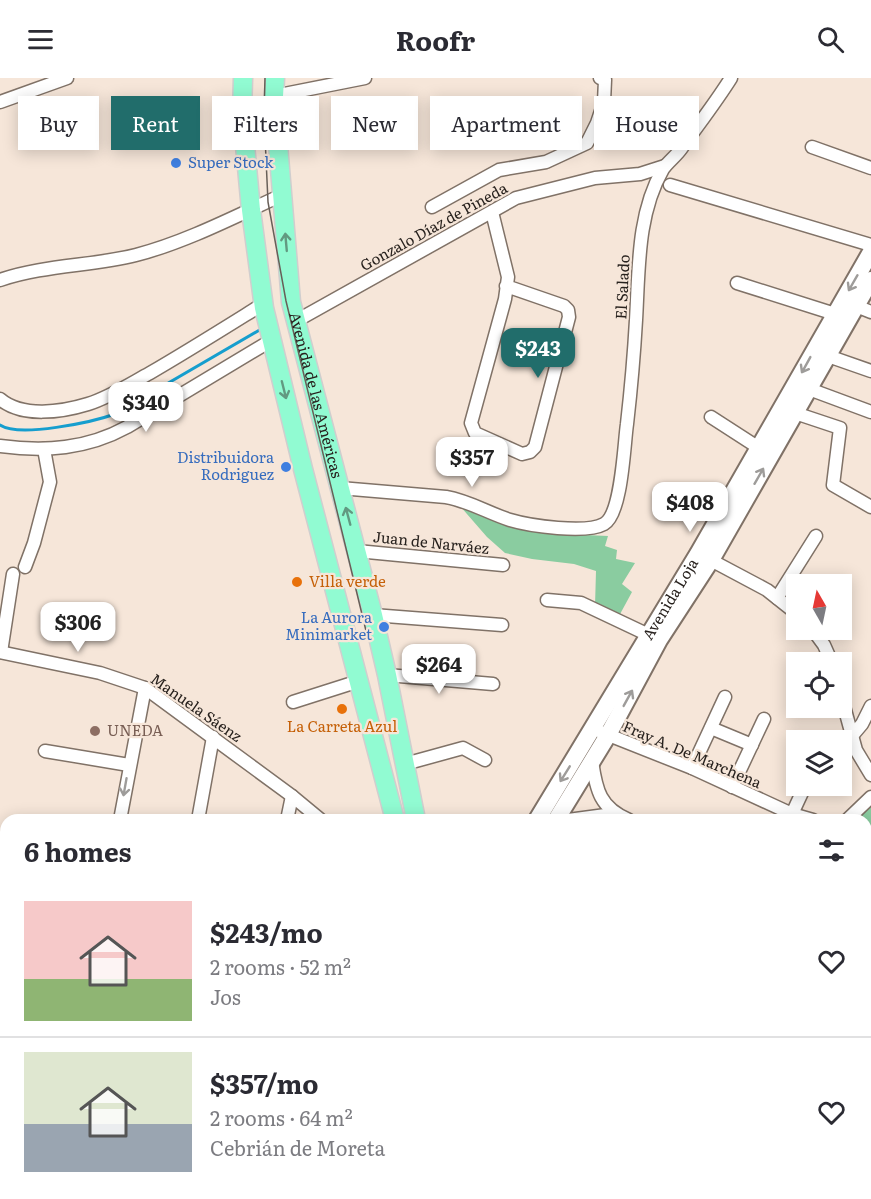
<!DOCTYPE html>
<meta charset="utf-8">
<style>
:root{--surface:#fff;--page:#f2f2f3;--text:#2b2b33;--muted:#7c7c81;--line:#e1e1e2;--accent:#216d6b}
body{margin:0;font-family:Literata,serif;background:var(--page);color:var(--text);height:100vh;display:flex;flex-direction:column;font-size:22px;white-space:nowrap}
*{box-sizing:border-box;margin:0}
p{font-size:20px;color:var(--muted)}
.icon{flex:none;width:33px;height:33px;fill:none;stroke:currentColor;stroke-width:2;stroke-linecap:round;stroke-linejoin:round}
.map{position:relative;flex:1;overflow:hidden}
.panel{position:absolute;left:0px;top:736px;width:872px;height:386px;display:flex;flex-direction:column;background:var(--surface);border-radius:18px 18px 0 0;box-shadow:0 3px 15px #0003}
.panel>*{flex:none}
.guide{position:absolute;left:18px;top:18px;width:836px;height:54px;display:flex;gap:12px}
.needle{width:39px;rotate:351deg}
.buttons{position:absolute;left:786px;top:496px;display:grid;gap:12px}
.buttons a{display:grid;place-items:center;width:66px;height:66px;border-radius:0px;background:var(--surface);box-shadow:0 3px 15px #0003;font-size:30px}
.price{position:absolute;translate:-50% -51px;padding:0 14px;border-radius:12px;background:#fff;color:#222;font-size:20px;line-height:39px;filter:drop-shadow(0 2px 3px #0008)}
.price::after{content:'';position:absolute;left:50%;top:36px;width:18px;height:14px;margin-left:-9px;background:inherit;clip-path:polygon(0 0,100% 0,50% 100%)}
.price.on{background:var(--accent);color:#fff}
ul{padding:0;list-style:none}
li{display:flex;align-items:center;gap:18px;height:150px;padding:0 24px}
li+li{border-top:2px solid var(--line)}
li span{display:grid;place-items:center;flex:none;width:168px;height:120px;border-radius:0px;color:#555}
li>.icon{margin-inline-start:auto}
span .icon{width:72px;height:72px;fill:#fffc;stroke-width:1}
li b{font-size:26px}
h2{display:flex;justify-content:space-between;align-items:center;height:72px;padding:0 24px;font-size:26px}
.pill{padding:0 21px;border-radius:0px;background:var(--surface);box-shadow:0 3px 15px #0003;font-size:21px;line-height:54px}
.pill.on{background:var(--accent);color:#fff}
header{display:flex;justify-content:space-between;align-items:center;height:78px;padding:0 24px;background:var(--surface);font-size:27px;font-weight:700}
.map>svg:first-child{display:block}
.green{fill:#8acca0}
.lines{fill:none;stroke-linecap:round;stroke-linejoin:round}
.stream{stroke:#169ece;stroke-width:3}
.river{stroke:#169ece;stroke-width:20}
.street-casing{stroke:#807267;stroke-width:15}
.secondary-casing{stroke:#807267;stroke-width:20}
.primary-casing{stroke:#d0cece;stroke-width:21}
.street{stroke:#fff;stroke-width:12}
.secondary{stroke:#fff;stroke-width:16}
.primary{stroke:#91fbd2;stroke-width:18}
.tram{stroke:#685f58;stroke-width:1.5}
.oneway{stroke:#629981}
.oneway2{stroke:#9e9c9a}
.shop-dot{fill:#3f7fe0;stroke:#f6e6d9;stroke-width:2}
.food-dot{fill:#e8710a;stroke:#f6e6d9;stroke-width:2}
.education-dot{fill:#8d6e63;stroke:#f6e6d9;stroke-width:2}
.labels{text-anchor:middle;stroke-width:4.5;stroke-linejoin:round;paint-order:stroke}
.shop-label{font-size:15px;fill:#366cbe;stroke:#f6e6d9;text-anchor:end}
.street-label{font-size:15px;fill:#28221e;stroke:#f6e6d9}
.food-label{font-size:15px;fill:#c56008;stroke:#f6e6d9;text-anchor:start}
.education-label{font-size:15px;fill:#785e54;stroke:#f6e6d9;text-anchor:start}
</style>
<header><svg class="icon" aria-label="menu" viewBox="0 0 24 24"><path d="M4 6h16M4 12h16M4 18h16"/></svg>Roofr<svg class="icon" aria-label="search" viewBox="0 0 24 24"><circle cx="10" cy="10" r="6"/><path d="M15 15l6 6"/></svg></header>
<div class="map">
<svg width="871" height="1121" viewBox="0 0 871 1121">
<rect width="100%" height="100%" fill="#f6e6d9"/>
<g class="green">
<path d="M460,428L510,448L540,455L608,458L605,468L617,472L616,481L635,485L622,506L632,514L619,538L595,528L596,493L574,486L532,481L505,475L487,459Z"/>
<path d="M871,728V875L866,878V742H856Z"/>
<path d="M591,1116H715L718,1121H591Z"/>
</g>
<g class="lines">
<path class="stream" d="M0,347C19,360 93,344 115,336L263,250"/>
<g class="river">
<path d="M866,891L871,889"/>
<path d="M729,1116L732,1121"/>
</g>
<defs>
<g id="street">
<path d="M274,18L365,0"/>
<path d="M0,24L67,0"/>
<path d="M812,69L871,90"/>
<path d="M670,107L871,167"/>
<path d="M432,129L499,92L546,84L587,65L597,45L604,24L605,2L600,0"/>
<path d="M492,134L508,199L505,221L471,345L475,355L522,376L530,374L535,369L569,239L568,232L564,228L506,208"/>
<path d="M0,202C44,187 92,188 136,177C186,164 236,138 282,117"/>
<path d="M737,205L835,236"/>
<path d="M856,228L871,234"/>
<path d="M296,243L516,120L595,100L640,96L665,88"/>
<path d="M828,278L871,293"/>
<path d="M809,311L871,334"/>
<path d="M0,321C22,340 62,334 88,326C110,319 130,306 150,295C188,273 226,249 263,226"/>
<path d="M795,335L840,350L833,407L871,429"/>
<path d="M711,339L759,370"/>
<path d="M0,368C45,374 87,371 127,349L272,262"/>
<path d="M340,410L446,419C469,423 488,435 510,442C530,448 586,456 604,446C622,436 624,366 627,346C631,311 634,277 636,242C639,191 637,136 663,91C668,84 676,78 681,71C698,47 716,24 731,0"/>
<path d="M357,473L503,487"/>
<path d="M705,479L767,512L796,535"/>
<path d="M25,489L34,465L50,404L44,371"/>
<path d="M777,520L816,458"/>
<path d="M547,522L581,525L655,560"/>
<path d="M373,537L502,547"/>
<path d="M813,552L824,567L832,585"/>
<path d="M0,574L100,595L145,610L292,718L321,742"/>
<path d="M1,574L13,496"/>
<path d="M387,597L493,606"/>
<path d="M842,621L856,672L871,697"/>
<path d="M293,624L359,603"/>
<path d="M711,650L752,667"/>
<path d="M601,654L692,690L792,736L813,742"/>
<path d="M851,659L862,646L871,628"/>
<path d="M45,673L129,687"/>
<path d="M592,683C596,712 600,730 629,742"/>
<path d="M412,684L463,670L485,682"/>
<path d="M692,690L725,619"/>
<path d="M732,709L764,641"/>
<path d="M792,736L805,708"/>
<path d="M120,742L145,610"/>
<path d="M198,742L213,659"/>
<path d="M287,742L292,718"/>
<path d="M568,742L613,736"/>
<path d="M847,742L871,719"/>
<path d="M0,832L6,833"/>
<path d="M0,953L6,921"/>
<path d="M508,1116L519,1121"/>
<path d="M584,1116V1121"/>
<path d="M22,1121L25,1116"/>
<path d="M474,1121L477,1116"/>
</g>
<g id="secondary">
<path id="s1" d="M537,742L698,476L871,174"/>
<path d="M556,742L608,657L659,562L711,482L871,202"/>
<path d="M0,1039L6,1040"/>
<path d="M311,1116V1121"/>
</g>
<g id="primary">
<path d="M243,0L242,35L251,132L264,230L303,391L395,742"/>
<path id="s2" d="M275,0L274,18L291,224L373,537L387,597L416,742"/>
<path d="M271,1116L272,1121"/>
<path d="M295,1121L298,1116"/>
<path d="M328,1121L332,1116"/>
</g>
</defs>
<use href="#street" class="street-casing"/>
<use href="#secondary" class="secondary-casing"/>
<use href="#primary" class="primary-casing"/>
<use href="#street" class="street"/>
<use href="#secondary" class="secondary"/>
<use href="#primary" class="primary"/>
<path class="tram" d="M265,0L264,37L268,124L286,223L368,561"/>
</g>
<defs><path id="oneway-shaft" d="M-6 0H5M1.5-3L5.5 0L1.5 3" fill="none" stroke-width="1.6" stroke-linecap="round" stroke-linejoin="round" transform="scale(1.5)"/></defs>
<g class="oneway">
<use href="#oneway-shaft" transform="translate(286 164) rotate(-95)"/>
<use href="#oneway-shaft" transform="translate(284 312) rotate(76)"/>
<use href="#oneway-shaft" transform="translate(348 438) rotate(-105)"/>
</g>
<g class="oneway2">
<use href="#oneway-shaft" transform="translate(853 205) rotate(120)"/>
<use href="#oneway-shaft" transform="translate(806 287) rotate(119)"/>
<use href="#oneway-shaft" transform="translate(759 398) rotate(-60)"/>
<use href="#oneway-shaft" transform="translate(628 620) rotate(-61)"/>
<use href="#oneway-shaft" transform="translate(565 696) rotate(122)"/>
<use href="#oneway-shaft" transform="translate(125 709) rotate(100)"/>
</g>
<g class="shop-dot">
<circle cx="176" cy="85" r="6"/>
<circle cx="286" cy="389" r="6"/>
<circle cx="384" cy="549" r="6"/>
</g>
<g class="food-dot">
<circle cx="297" cy="504" r="6"/>
<circle cx="342" cy="631" r="6"/>
</g>
<circle class="education-dot" cx="95" cy="653" r="6"/>
<g class="labels">
<g class="shop-label">
<text x="188" y="90" text-anchor="start">Super Stock</text>
<text x="274" y="385">Distribuidora<tspan x="274" dy="17">Rodriguez</tspan></text>
<text x="372" y="545">La Aurora<tspan x="372" dy="17">Minimarket</tspan></text>
</g>
<g class="street-label">
<text transform="translate(434 149) rotate(-29)" y="5">Gonzalo Díaz de Pineda</text>
<text transform="translate(623 209) rotate(-87)" y="5">El Salado</text>
<text dy="5" stroke="none"><textPath href="#s2" startOffset="321">Avenida de las Américas</textPath></text>
<text transform="translate(431 465) rotate(6)" y="5">Juan de Narváez</text>
<text dy="5" stroke="none"><textPath href="#s1" startOffset="258">Avenida Loja</textPath></text>
<text transform="translate(196 630) rotate(35)" y="5">Manuela Sáenz</text>
<text transform="translate(692 677) rotate(23)" y="5">Fray A. De Marchena</text>
</g>
<g class="food-label">
<text x="309" y="509">Villa verde</text>
<text x="342" y="654" text-anchor="middle">La Carreta Azul</text>
</g>
<g class="education-label">
<text x="107" y="658">UNEDA</text>
</g>
</g>
</svg>
<div class="buttons">
<a><svg class="needle" viewBox="-14 -14 28 28"><path d="M0-13l5 13h-10z" fill="#e53935"/><path d="M0 13l5-13h-10z" fill="#7c7c81"/></svg></a>
<a><svg class="icon" aria-label="locate" viewBox="0 0 24 24"><circle cx="12" cy="12" r="6"/><path d="M12 2v4M12 18v4M2 12h4M18 12h4"/></svg></a>
<a><svg class="icon" aria-label="layers" viewBox="0 0 24 24"><path d="M12 4l9 5-9 5-9-5zM3 14l9 5 9-5"/></svg></a>
</div>
<b class="price on" style="left:538px;top:301px">$243</b>
<b class="price" style="left:146px;top:355px">$340</b>
<b class="price" style="left:472px;top:410px">$357</b>
<b class="price" style="left:690px;top:455px">$408</b>
<b class="price" style="left:78px;top:575px">$306</b>
<b class="price" style="left:439px;top:617px">$264</b>
<div class="guide">
<a class="pill">Buy</a>
<a class="pill on">Rent</a>
<a class="pill">Filters</a>
<a class="pill">New</a>
<a class="pill">Apartment</a>
<a class="pill">House</a>
</div>
<section class="panel">
<h2>6 homes<svg class="icon" aria-label="filters" viewBox="0 0 24 24"><path d="M4 7h16M4 17h16"/><circle cx="9" cy="7" r="2"/><circle cx="15" cy="17" r="2"/></svg></h2>
<ul>
<li><span style="background:linear-gradient(#f6c9c9 65%,#8fb573 0)"><svg class="icon" aria-label="home" viewBox="0 0 24 24"><path d="M3 11l9-7 9 7M6 9v11h12V9"/></svg></span><div><b>$243/mo</b><p>2 rooms · 52 m²</p><p>Jos</p></div><svg class="icon" aria-label="heart" viewBox="0 0 24 24"><path d="M12 20l-8-8c-3-5 5-10 8-4 3-6 11-1 8 4z"/></svg></li>
<li><span style="background:linear-gradient(#dfe7d0 60%,#9aa5b1 0)"><svg class="icon" aria-label="home" viewBox="0 0 24 24"><path d="M3 11l9-7 9 7M6 9v11h12V9"/></svg></span><div><b>$357/mo</b><p>2 rooms · 64 m²</p><p>Cebrián de Moreta</p></div><svg class="icon" aria-label="heart" viewBox="0 0 24 24"><path d="M12 20l-8-8c-3-5 5-10 8-4 3-6 11-1 8 4z"/></svg></li>
</ul>
</section>
</div>
